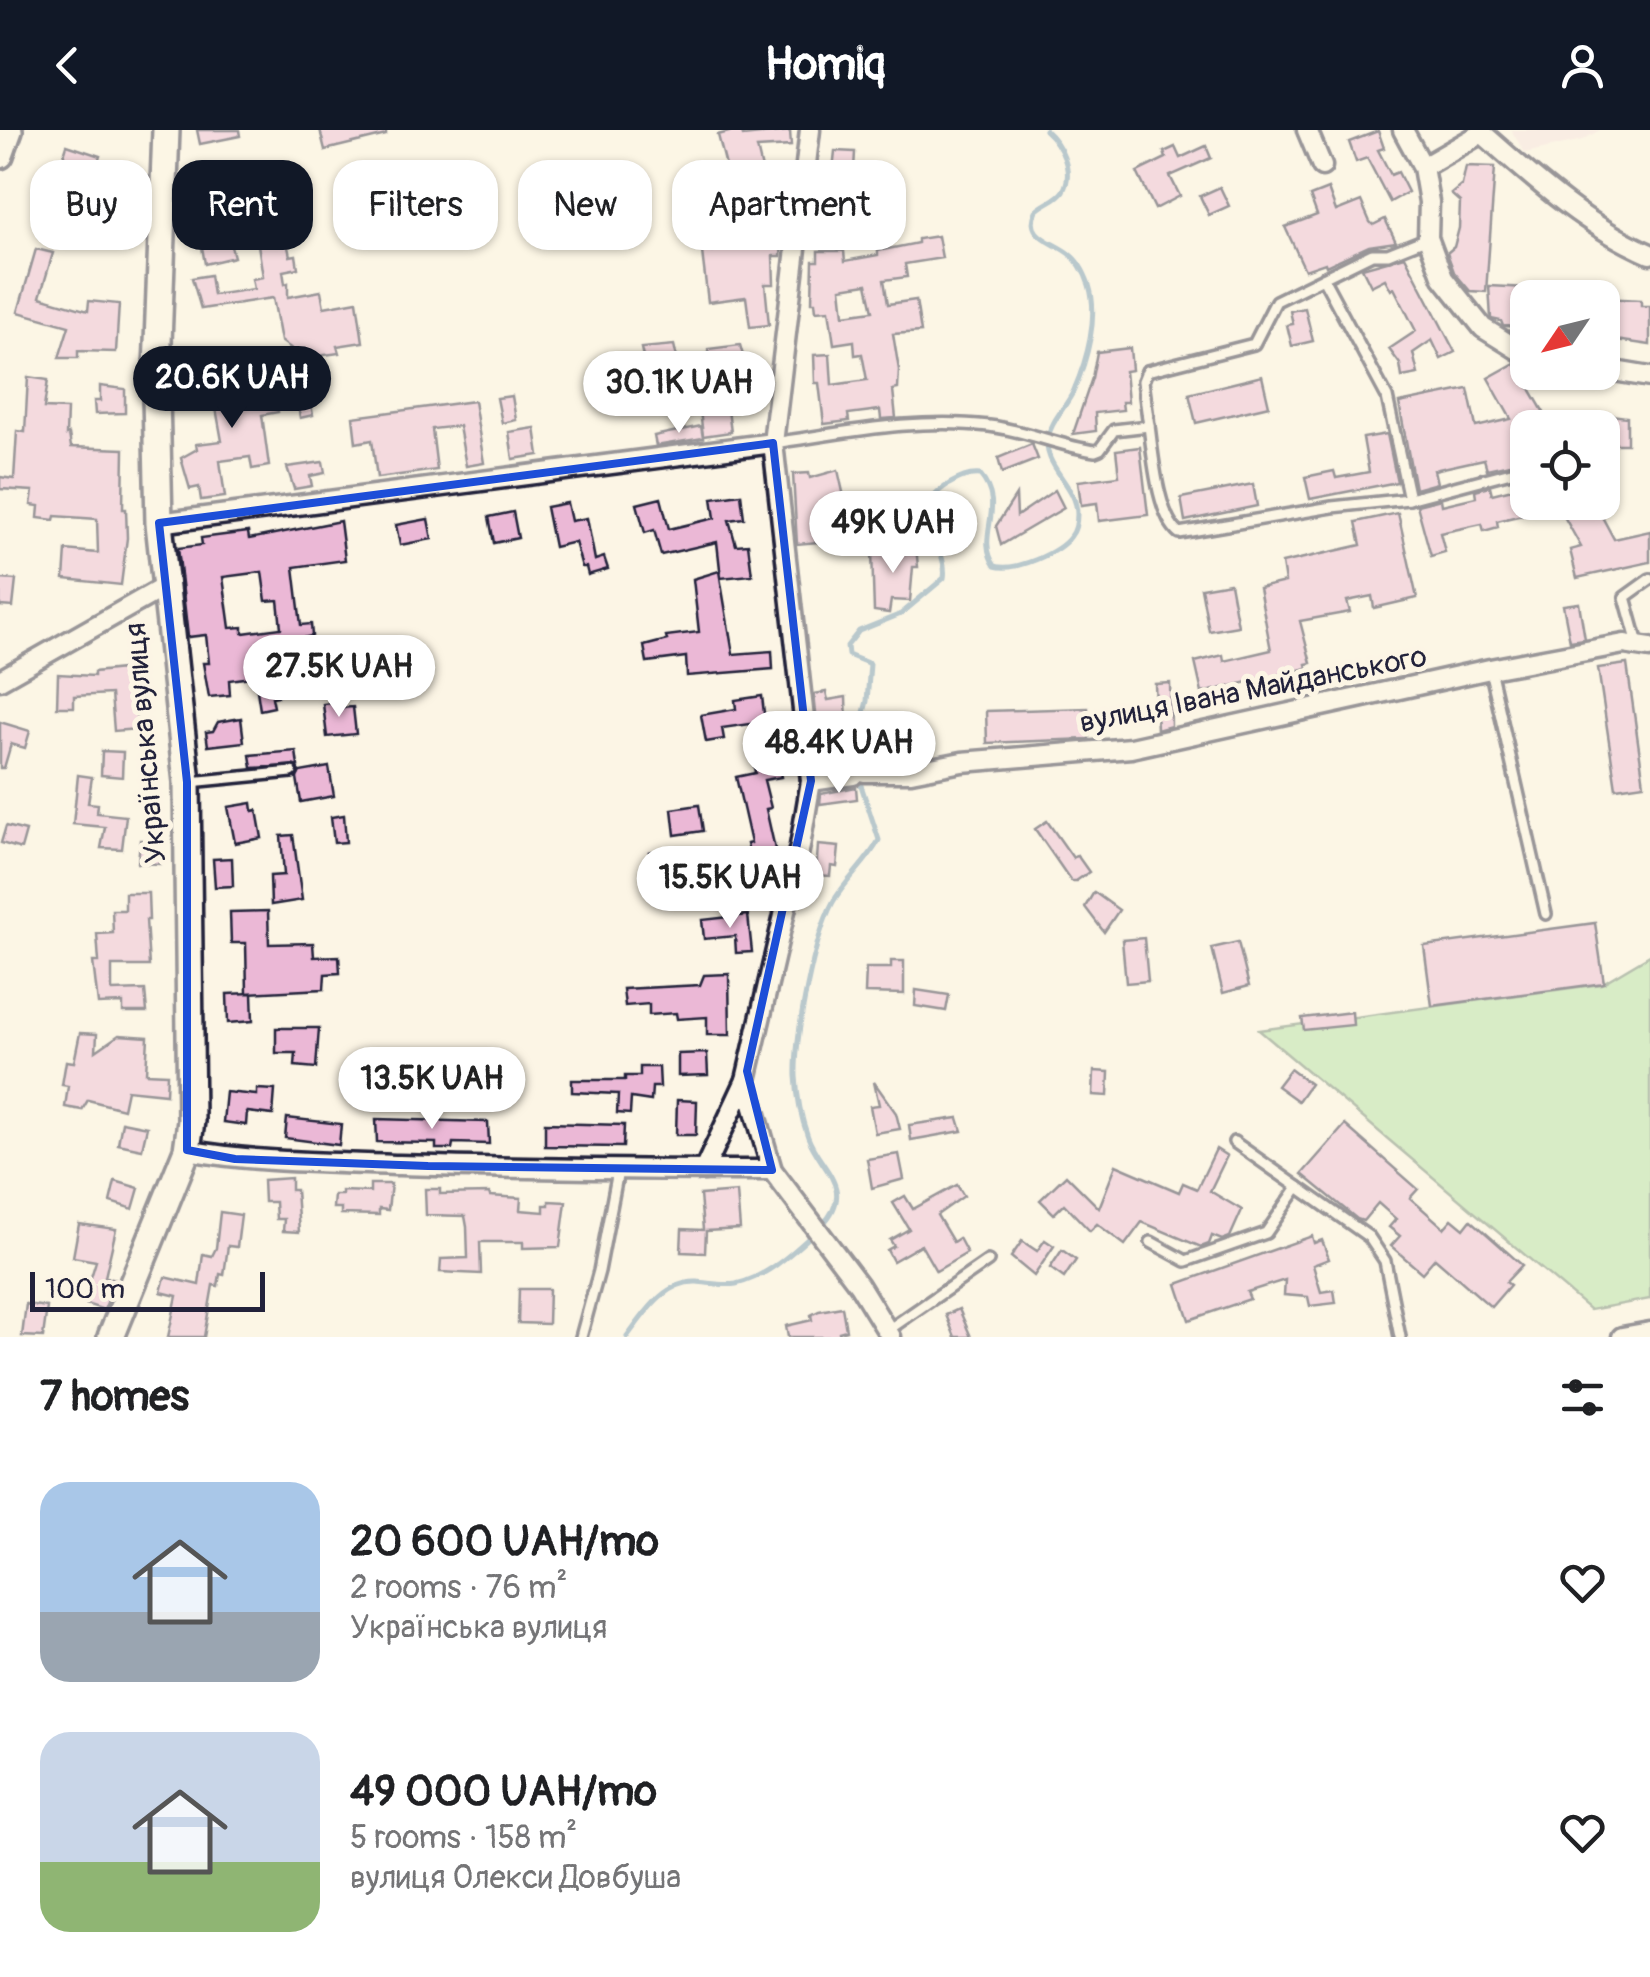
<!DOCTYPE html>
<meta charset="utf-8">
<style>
:root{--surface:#fff;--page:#f2f2f2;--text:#202124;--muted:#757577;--accent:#111827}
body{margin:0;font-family:Pangolin,sans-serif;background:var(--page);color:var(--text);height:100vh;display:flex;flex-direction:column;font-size:38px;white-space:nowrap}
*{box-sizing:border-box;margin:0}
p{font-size:32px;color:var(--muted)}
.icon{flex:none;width:55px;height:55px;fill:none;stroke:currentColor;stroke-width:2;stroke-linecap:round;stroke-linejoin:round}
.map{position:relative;height:1207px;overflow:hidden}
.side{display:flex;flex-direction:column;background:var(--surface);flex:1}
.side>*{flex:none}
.top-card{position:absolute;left:30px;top:30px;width:1000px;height:90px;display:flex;gap:20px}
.needle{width:65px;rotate:235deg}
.controls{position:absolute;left:1510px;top:150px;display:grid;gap:20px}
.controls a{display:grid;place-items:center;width:110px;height:110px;border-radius:20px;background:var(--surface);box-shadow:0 2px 8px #0004;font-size:50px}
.scale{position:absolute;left:30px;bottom:25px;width:235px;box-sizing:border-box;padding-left:10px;border:5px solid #22223b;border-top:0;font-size:28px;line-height:35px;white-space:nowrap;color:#22223b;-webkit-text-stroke:8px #fcf5e5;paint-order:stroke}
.price{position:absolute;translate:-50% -85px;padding:0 22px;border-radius:35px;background:#fff;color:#222;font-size:32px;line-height:65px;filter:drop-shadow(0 2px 5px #0008)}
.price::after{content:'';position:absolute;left:50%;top:60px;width:30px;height:22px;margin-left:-15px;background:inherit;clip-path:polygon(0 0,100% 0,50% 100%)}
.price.active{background:var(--accent);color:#fff}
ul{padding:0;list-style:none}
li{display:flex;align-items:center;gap:30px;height:250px;padding:0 40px}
li span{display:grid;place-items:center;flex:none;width:280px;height:200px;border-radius:30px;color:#555}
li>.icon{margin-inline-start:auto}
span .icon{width:120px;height:120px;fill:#fffc;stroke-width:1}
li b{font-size:42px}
h2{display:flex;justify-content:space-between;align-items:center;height:120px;padding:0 40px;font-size:42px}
.chip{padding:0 35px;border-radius:30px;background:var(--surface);box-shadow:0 2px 8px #0004;font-size:35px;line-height:90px}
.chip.active{background:var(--accent);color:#fff}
header{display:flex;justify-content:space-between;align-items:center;height:130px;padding:0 40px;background:var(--accent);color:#fff;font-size:45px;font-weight:700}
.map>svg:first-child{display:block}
.built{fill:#f7e3e0}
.green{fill:#aee0a1;stroke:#68816e;stroke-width:2.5}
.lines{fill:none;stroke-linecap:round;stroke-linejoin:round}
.stream{stroke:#6890ad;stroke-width:5}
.building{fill:#ebb8d6;stroke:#22223b;stroke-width:2.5;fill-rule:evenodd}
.lane-casing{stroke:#22223b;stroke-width:16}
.street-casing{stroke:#22223b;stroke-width:25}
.secondary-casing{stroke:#22223b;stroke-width:32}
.lane{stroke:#fcf5e5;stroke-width:9}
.street{stroke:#fcf5e5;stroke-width:18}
.secondary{stroke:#fcf5e5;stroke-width:25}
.marked{fill:none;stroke:#1d4ed8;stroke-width:8;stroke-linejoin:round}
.labels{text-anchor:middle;stroke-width:10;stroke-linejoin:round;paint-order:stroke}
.street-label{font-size:30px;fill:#22223b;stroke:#fcf5e5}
</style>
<header><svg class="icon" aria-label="back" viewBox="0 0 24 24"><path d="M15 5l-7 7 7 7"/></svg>Homiq<svg class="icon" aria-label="person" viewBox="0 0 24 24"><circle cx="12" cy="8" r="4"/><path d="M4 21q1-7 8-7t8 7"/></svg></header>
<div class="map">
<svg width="1650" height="1207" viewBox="0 0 1650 1207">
<rect width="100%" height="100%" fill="#fcf5e5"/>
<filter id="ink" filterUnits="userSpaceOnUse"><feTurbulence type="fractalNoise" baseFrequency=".01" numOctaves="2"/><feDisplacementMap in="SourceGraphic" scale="20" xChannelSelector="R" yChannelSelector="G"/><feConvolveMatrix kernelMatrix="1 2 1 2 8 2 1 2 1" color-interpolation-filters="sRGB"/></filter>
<g filter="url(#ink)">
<path class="built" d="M1511,0H1600L1582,10L1525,23Z"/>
<path class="green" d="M1650,825V1169L1590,1180L1259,900L1601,854Z"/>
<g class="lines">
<g class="stream">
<path d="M822,1095C857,1058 820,1040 808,1007C801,988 797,966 796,946C795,906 814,807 833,772C846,749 867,733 879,710L852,628L867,571L870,534L848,525L847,516L859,501L901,484L944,448C950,413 899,385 949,354C960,348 968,344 980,345C1008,378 974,405 995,436C1015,442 1059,423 1071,406C1076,400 1077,391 1077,384C1077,354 1041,336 1048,307C1052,289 1067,276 1074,260C1087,230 1099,187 1089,155C1085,143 1078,130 1068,123C1052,111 1024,106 1036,81C1044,73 1057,70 1063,61C1075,41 1060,13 1045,0"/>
<path d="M627,1207C645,1183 664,1151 697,1152C710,1153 724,1156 736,1154C767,1147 792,1123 814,1103"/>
</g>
</g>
<g class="building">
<path d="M197,0H239L240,6L200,14Z"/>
<path d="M320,0H386V5L325,20Z"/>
<path d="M736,0H741L743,6L790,1L791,16L757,18L767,60L734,68L740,90L698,99L697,87L700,86L692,42L726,36L718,5Z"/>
<path d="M1378,1L1384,18L1378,20L1391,45L1398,42L1408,62L1390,72L1367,28L1356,32L1349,12Z"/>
<path d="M67,15L100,26L90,57L95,59L89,77L85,75L75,105L40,95L47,73L42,71L54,35L60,37Z"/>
<path d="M1206,16L1211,28L1170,46L1180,66L1155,79L1137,42L1166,28L1164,22L1175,17L1180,28Z"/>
<path d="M835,21L855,22L853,57L864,61L861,80L841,83L842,78L829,77Z"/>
<path d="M1466,36L1495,37L1486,162L1470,161L1454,142L1447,123L1454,117L1459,98L1460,72L1451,64L1462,55Z"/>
<path d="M222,48L227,89H224L234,127L205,134L199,100L205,99L200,52Z"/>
<path d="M1220,57L1229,76L1209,85L1200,66Z"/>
<path d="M1328,59L1336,81L1361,71L1370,92L1373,95L1385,89L1396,112L1369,116L1326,136L1325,133L1305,140L1285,97L1317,85L1310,66Z"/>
<path d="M268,73L271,91L282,89L290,126L296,125L298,138L283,141L285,154L288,153V167L321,161L324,177L357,171L363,212L337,216L339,223L304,228L281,211L273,168L201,179L192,148L210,145L213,165L254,159L252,149L263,147L252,75Z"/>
<path d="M783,96L781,126H773L774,154H765L769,195L750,197L746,167L708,172L702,122L753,117V97Z"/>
<path d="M938,106L942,128L905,134L907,147L884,150L888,174L916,170L921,202L893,204L899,240L898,259L893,260L896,288L881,289L880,280L848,284L849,291L824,294L819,253H815L814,225L830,224L832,255L867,250L862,224L855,225L854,211L834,214L829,180L816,181L815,172H812L813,131H818V121H844L845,131L878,125V121L918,113V109ZM867,154L873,181L844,185L841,158Z"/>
<path d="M36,119L53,123L40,167L88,181L89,171L119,174L116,222L78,221V228H59L69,196L18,182Z"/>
<path d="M1405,126L1455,222L1441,229L1432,210L1413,223L1418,244L1402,247L1400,234L1389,219L1416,201L1394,158L1391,160L1385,149L1371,156L1362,138Z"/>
<path d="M1489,156L1528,158V197L1503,196L1501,191L1491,189Z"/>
<path d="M1602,168L1641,170V176H1650V215L1602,208Z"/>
<path d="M1305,178L1313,211L1292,216L1287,195L1293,194L1290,181Z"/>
<path d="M674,215L679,237L662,241L666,266L652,268L641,218Z"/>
<path d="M740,215L748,243L711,248L708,219Z"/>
<path d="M1130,218L1132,240L1125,241L1128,272H1122L1123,280L1095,283L1096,301L1073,304L1092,248L1097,222Z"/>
<path d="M256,230V233L269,231L271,244L243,249L247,273L276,268L278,282L262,285L269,336L252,339L250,327L220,331L225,367L201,370L199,357L190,359L181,328L197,319L196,314L222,311L214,267L225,265L220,236Z"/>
<path d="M1515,233L1553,298H1528V330L1487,339L1484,329L1434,340L1437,353L1415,359L1399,273L1468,259L1476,297L1511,289L1488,248Z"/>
<path d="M1262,246L1269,276L1196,293L1189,264Z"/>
<path d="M28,247L48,250L44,278L67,279L66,305L69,304L71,317L124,319L123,379H126L127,408L121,455L64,449L66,420L98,423L97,389L55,386L54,390L38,388L39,376L31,375L33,361L0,359V347L14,349L17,301L25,302Z"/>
<path d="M100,256L125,259V283L95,284L94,271H100Z"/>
<path d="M308,258L313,285L300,288L296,261Z"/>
<path d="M512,266L516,290L502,293L497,268Z"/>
<path d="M722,270L724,280H728L731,302L703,306L699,272Z"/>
<path d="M474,271L484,333L466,336L459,296L432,299L437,340L377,348L372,310L356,313L353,287Z"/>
<path d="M1611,285L1627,287V314H1614L1613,302H1609Z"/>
<path d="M701,296L703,308L656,316L654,306Z"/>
<path d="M535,298L539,325L513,329L509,302Z"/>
<path d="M1387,304L1397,352L1310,369L1305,347L1334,341L1336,348L1369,342L1363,308Z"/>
<path d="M1032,314L1038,329L1002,343L998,328Z"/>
<path d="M1140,317L1148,385L1099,391L1097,373L1081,375L1078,351L1119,346L1116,320Z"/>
<path d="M323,332L325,343L310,346L312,356L294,359L287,337Z"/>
<path d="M838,340L845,371L837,373L840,410L797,414L793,344L809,343L810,348Z"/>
<path d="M1253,354L1257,376L1185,391L1181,368Z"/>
<path d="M1490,356L1492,364L1516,358L1522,385L1497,391L1498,397L1484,401L1482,394L1440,403L1445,422L1431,426L1417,375L1441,369L1442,375L1476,367L1475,360Z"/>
<path d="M1055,360L1064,378L1001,415L996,396L1016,365L1017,386Z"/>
<path d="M741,364L744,388L729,390L736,415L748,414L752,445L721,448L717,412L661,425L654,400L645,403L637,374L661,368L669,399L715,388L712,368Z"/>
<path d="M1556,372H1594L1614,409L1650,401V432L1577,448L1570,420L1581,417Z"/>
<path d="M567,373L571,391L587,388L595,430L604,427L608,439L588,445L586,437H582L575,412L554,417L546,377Z"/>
<path d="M513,382L518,408L494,413L489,387Z"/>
<path d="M1398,383L1417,468L1374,478L1372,466L1347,471L1350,482L1300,491L1311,533L1306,534L1307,538L1202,563L1195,532L1223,525L1224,531L1271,520L1259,458L1285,452L1282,433L1361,415L1356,392Z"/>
<path d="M428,389L432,409L400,415L396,395Z"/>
<path d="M340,391L345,430L294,437L301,495L311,494L312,506L255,518L259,546L229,550L230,565L209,567L203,533H209L206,505L188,507L178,418L202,415L201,408L248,402L249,409ZM262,442L266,471L278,470L281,498L243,503V497L230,498L223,447Z"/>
<path d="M916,416L918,437H913L910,471L891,470L889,483L874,481L872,421Z"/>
<path d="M719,441L733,524L772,521L773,539L687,546L686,527L647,532L644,516L667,510L666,506L699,502L693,449Z"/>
<path d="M0,449L16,450L13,477L0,476Z"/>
<path d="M1230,453L1238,496L1209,501L1201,458Z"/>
<path d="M1579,473L1585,509L1570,511L1563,475Z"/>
<path d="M1627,534L1644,654L1616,658L1598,538Z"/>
<path d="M133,538L137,599L114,601L111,564L74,566V577H57L58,544L94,546V542Z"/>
<path d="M276,551L278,566L272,567L274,577L260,580L256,554Z"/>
<path d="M1170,553L1171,596L1157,600L1155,554Z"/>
<path d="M826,562L828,570L846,567L847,595H834L837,610L819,612L814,564Z"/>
<path d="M762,566L765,592L722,598L724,609L706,612L701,585L736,579L735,570Z"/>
<path d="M339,572L340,578L353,577L356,604L327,607L323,574Z"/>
<path d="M1088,578L1089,609L987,613L986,581Z"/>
<path d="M241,588L244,612L208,616L206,602L213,601L218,592Z"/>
<path d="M0,592L30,601L25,618L11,614L4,638H0Z"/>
<path d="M776,617L781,647L764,650L771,678L766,679L777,728L764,732L767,764L759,765L760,776L738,778L736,755L756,753L747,714L751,713L736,647L755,643L752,621Z"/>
<path d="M102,621L123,622L122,647L101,645Z"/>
<path d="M296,621L298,636L252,638L250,625Z"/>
<path d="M329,637L334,666L301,672L297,648L300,642Z"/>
<path d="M78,645L92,647L88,673L98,674L97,683L126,686L122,719L101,718L105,697L73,694Z"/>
<path d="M856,657L857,669L820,674L821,664Z"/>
<path d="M252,673L253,681L257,680L262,708L235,713L228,677Z"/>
<path d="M699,675L703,701L675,705L672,679Z"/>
<path d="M344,685L346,712L334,713L331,687Z"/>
<path d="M1047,691L1073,728L1077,725L1089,742L1076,751H1071L1035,699Z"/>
<path d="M6,696L26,701L21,719L1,713Z"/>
<path d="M293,705L302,770L271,775L270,746L284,745L281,706Z"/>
<path d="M140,710L161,711L160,734L138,733Z"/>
<path d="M818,715L839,717L837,737L831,736L830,746L816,745Z"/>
<path d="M684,719L686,745L652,747L649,722Z"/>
<path d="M232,728L233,756L215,757L213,729Z"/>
<path d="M1094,762L1119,780L1104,802L1085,777Z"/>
<path d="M125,763H148L149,790H146L149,836H112V861L145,860L147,882H123V873L98,874L93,832H99L97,804L113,803L112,780H125Z"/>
<path d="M268,781L269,814L313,813L314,827L339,826L340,843L325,844L324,859L247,863L246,813H231L230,782Z"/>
<path d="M748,785L752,822L736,823L735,806L704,809L702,790Z"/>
<path d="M1595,793L1604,853L1432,876L1424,816Z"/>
<path d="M1144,808L1148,851L1126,853L1122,810Z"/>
<path d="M1238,812L1249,856L1223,863L1212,818Z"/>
<path d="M891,831H904V864L865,863L866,838H891Z"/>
<path d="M729,844L730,905H707V887L677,889L676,883L649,885V874L625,876L623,859L700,855L704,845Z"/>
<path d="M916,860L949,865L946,881L915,876Z"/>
<path d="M252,863L253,891L228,893L227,864Z"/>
<path d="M1352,882L1353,895L1304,900L1302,888Z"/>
<path d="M276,898H319L316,938L295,936L296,923H276Z"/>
<path d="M80,903L97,904L96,921L119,905L148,907L146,943L167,944L166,964L127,960L123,979L88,970L82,980L65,977L68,956L62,955L66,931L74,932Z"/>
<path d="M707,923L708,945L678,946V924Z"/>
<path d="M640,937H659L660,957H652L651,971L631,968L630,984L617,983L618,964L572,962V950H625V946H640Z"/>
<path d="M1290,939L1310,954L1298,971L1277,956Z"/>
<path d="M1094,941L1109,942L1108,966L1093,965Z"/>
<path d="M874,952L896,983L900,999L875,1003L870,976L879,975Z"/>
<path d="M257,959L275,960L273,985L247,982L246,995L223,992L226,962L257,965Z"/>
<path d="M677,970L697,971L696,1005H676Z"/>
<path d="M287,988L341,994L339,1015L285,1008Z"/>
<path d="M958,988L962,1001L911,1010L909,995Z"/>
<path d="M376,989L488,992L489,1014L453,1013L452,1019H436V1013L377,1012Z"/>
<path d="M122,992L147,997L142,1019L118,1014Z"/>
<path d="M545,993L624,995L623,1017L545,1016Z"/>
<path d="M1345,995L1418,1059L1410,1068L1444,1098L1452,1089L1464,1099L1471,1090L1522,1135L1506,1152L1510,1155L1491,1177L1435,1128L1422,1143L1391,1116L1400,1106L1389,1097L1396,1089L1378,1073L1363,1091L1357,1089L1302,1044Z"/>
<path d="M1216,1019L1227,1026L1210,1061L1242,1080L1230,1107L1222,1110L1212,1106L1209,1114L1201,1117L1142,1092L1125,1115L1097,1094L1090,1101L1064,1074L1054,1084L1040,1070L1066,1045L1099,1078L1116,1035L1179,1062L1183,1053L1197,1059Z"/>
<path d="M899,1024L904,1049L872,1058L867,1029Z"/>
<path d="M291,1048V1060H296L299,1102L283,1101L284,1089H276L275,1072H264L263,1050Z"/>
<path d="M115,1051L139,1058L133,1079L110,1072Z"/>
<path d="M370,1054H391L388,1080L379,1079V1085L341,1084V1078H333L334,1065H342V1061L370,1062Z"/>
<path d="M957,1055L964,1066L937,1085L953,1112L959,1108L967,1123L936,1141L921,1115L893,1131L887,1120L894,1116L890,1110L909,1099L893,1073L905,1066L913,1079Z"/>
<path d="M425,1059H440V1064L489,1063L490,1066L521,1068L520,1080L544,1082V1075H549V1071L566,1072L560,1117L523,1118V1112H480L481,1144L440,1142L441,1129L468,1128L467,1097L465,1086L426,1085Z"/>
<path d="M737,1062L740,1099L706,1101L705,1123L681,1122L682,1099L703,1100L700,1065Z"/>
<path d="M220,1082L241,1085L237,1117L228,1116L224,1145L220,1144L218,1156L213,1155L204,1207H168L177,1166L161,1162L165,1147L199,1155L203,1124L212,1126L216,1118Z"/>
<path d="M79,1094L116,1099L105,1147L116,1150L104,1180L83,1173L96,1131L73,1127Z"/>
<path d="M1312,1106L1314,1113L1322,1110L1329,1129L1313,1135L1321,1162L1334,1160L1336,1173L1310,1176L1308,1167L1284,1165L1285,1150L1247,1162L1250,1169L1189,1190L1177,1154Z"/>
<path d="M1045,1110L1054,1116L1034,1146L1011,1127L1022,1111L1037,1121Z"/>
<path d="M1062,1120L1076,1130L1064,1148L1050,1138Z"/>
<path d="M519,1159H549L548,1194L518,1193Z"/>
<path d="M26,1174L47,1177L43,1207L22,1206Z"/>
<path d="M842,1177L846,1200L839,1202L840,1207H788L786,1196L812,1190L811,1185L819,1181Z"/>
<path d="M959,1179L971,1207H955L946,1185Z"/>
</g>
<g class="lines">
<defs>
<g id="lane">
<path d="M1149,296C1153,324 1157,385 1179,403L1332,377L1409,369L1387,267L1323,148"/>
<path d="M773,313C844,303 917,287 989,296C1025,300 1059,316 1095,321L1100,319L1114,300L1149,296L1143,251L1147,241L1254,214L1276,171L1372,124H1388L1428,108"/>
<path d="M1409,369L1511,342"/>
<path d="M1638,514L1625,467L1650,449"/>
<path d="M1490,539L1546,784"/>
<path d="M190,652L292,642"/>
<path d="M1234,1012L1369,1107L1385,1131L1400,1207"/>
<path d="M1151,1112L1186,1131L1266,1103L1298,1057"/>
<path d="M888,1200L988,1131"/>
<path d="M581,1207L599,1141L618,1041"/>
</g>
<g id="street">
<path d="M810,0L773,313L811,651L800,716L746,950L772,1040L859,1155L891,1207"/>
<path d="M1307,0L1322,36"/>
<path d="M1403,0L1423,37"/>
<path d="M1528,226L1483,198L1443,148L1428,108L1429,72L1423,37L1482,3C1533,48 1587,97 1650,124"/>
<path d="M1602,239L1650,247"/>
<path d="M159,393L773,313"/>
<path d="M0,550L164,457"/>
<path d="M864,642H911L962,632L1131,618L1490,539L1624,514L1650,518"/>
<path d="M811,651L853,645"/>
<path d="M187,1020C257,1033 328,1032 399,1035C524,1039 648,1040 772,1040"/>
<path d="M704,1040L746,950"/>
<path d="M1622,1207L1650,1202"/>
</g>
<g id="secondary">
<path d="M0,25L9,0"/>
<path d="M111,1207L187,1020L191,991L187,652L159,393L156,266L166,0"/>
</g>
</defs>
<use href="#lane" class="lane-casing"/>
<use href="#street" class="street-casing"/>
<use href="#secondary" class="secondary-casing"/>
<use href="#lane" class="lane"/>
<use href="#street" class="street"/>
<use href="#secondary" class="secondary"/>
</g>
</g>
<path d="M0 0H1650V1207H0ZM773,313L811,651L747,941L772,1040L428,1036L235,1029L187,1020V652L159,393Z" fill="#fcf5e5" fill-opacity=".55" fill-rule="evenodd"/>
<path class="marked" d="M773,313L811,651L747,941L772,1040L428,1036L235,1029L187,1020V652L159,393Z"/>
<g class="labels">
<g class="street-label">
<text transform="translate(1253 559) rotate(-11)" y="10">вулиця Івана Майданського</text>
<text transform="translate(145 613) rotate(-95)" y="10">Українська вулиця</text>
</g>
</g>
</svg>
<div class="controls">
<a><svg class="needle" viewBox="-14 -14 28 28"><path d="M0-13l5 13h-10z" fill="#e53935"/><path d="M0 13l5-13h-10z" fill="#757577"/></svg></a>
<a><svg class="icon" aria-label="locate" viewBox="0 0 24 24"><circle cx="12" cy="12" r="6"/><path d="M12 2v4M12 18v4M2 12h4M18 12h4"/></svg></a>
</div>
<div class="scale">100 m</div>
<b class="price active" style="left:232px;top:301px">20.6K UAH</b>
<b class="price" style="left:679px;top:306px">30.1K UAH</b>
<b class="price" style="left:893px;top:446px">49K UAH</b>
<b class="price" style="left:339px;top:590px">27.5K UAH</b>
<b class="price" style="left:839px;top:666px">48.4K UAH</b>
<b class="price" style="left:730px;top:801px">15.5K UAH</b>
<b class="price" style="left:432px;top:1002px">13.5K UAH</b>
<div class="top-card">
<a class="chip">Buy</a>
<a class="chip active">Rent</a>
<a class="chip">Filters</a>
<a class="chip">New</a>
<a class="chip">Apartment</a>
</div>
</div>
<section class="side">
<h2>7 homes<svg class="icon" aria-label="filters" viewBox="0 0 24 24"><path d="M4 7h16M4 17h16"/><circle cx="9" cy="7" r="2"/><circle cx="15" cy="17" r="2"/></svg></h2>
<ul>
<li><span style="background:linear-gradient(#a9c7e8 65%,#9aa5b1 0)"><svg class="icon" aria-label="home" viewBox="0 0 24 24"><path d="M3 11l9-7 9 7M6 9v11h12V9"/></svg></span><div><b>20 600 UAH/mo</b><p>2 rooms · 76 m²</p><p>Українська вулиця</p></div><svg class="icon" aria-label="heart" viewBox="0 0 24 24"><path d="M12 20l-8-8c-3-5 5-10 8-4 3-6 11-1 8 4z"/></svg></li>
<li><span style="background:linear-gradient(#c9d6e8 65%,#8fb573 0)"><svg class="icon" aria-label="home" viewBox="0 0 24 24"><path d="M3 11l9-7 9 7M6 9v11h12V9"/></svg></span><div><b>49 000 UAH/mo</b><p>5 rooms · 158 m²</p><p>вулиця Олекси Довбуша</p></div><svg class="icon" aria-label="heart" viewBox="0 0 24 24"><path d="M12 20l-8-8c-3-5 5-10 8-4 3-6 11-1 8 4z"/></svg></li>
</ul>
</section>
